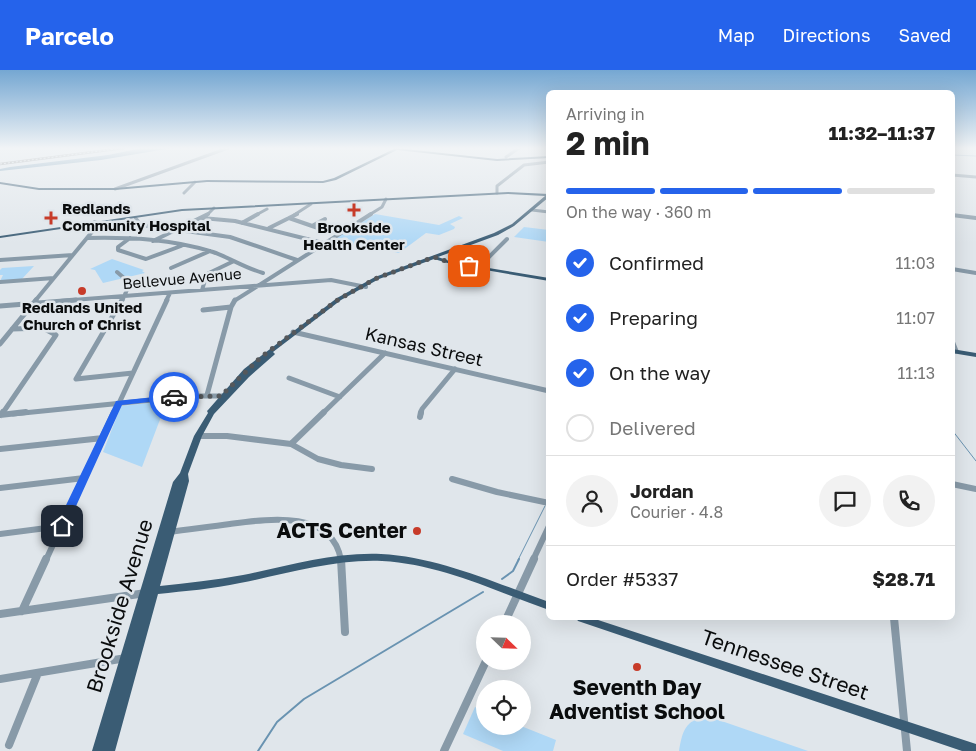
<!DOCTYPE html>
<meta charset="utf-8">
<style>
body{margin:0;font-family:"Golos Text",sans-serif;background:#f2f2f2;color:#222;height:100vh;display:flex;flex-direction:column;font-size:19px;white-space:nowrap}
*{box-sizing:border-box;margin:0}
p{font-size:16px;color:#767676}
.icon{flex:none;width:28px;height:28px;fill:none;stroke:currentColor;stroke-width:2;stroke-linecap:round;stroke-linejoin:round}
.map{position:relative;flex:1;overflow:hidden}
.details{position:absolute;left:546px;top:20px;width:409px;height:530px;display:flex;flex-direction:column;background:#fff;border-radius:8px;box-shadow:0 5px 20px #0002}
.details>*{flex:none}
.needle{width:32px;rotate:113deg}
.tools{position:absolute;left:476px;top:545px;display:grid;gap:10px}
.tools a{display:grid;place-items:center;width:55px;height:55px;border-radius:50%;background:#fff;box-shadow:0 5px 20px #0002;font-size:25px}
.pin{position:absolute;display:grid;place-items:center;width:42px;height:42px;color:#fff;margin:-21px;border-radius:10px;box-shadow:0 2px 8px #0006}
.courier{position:absolute;display:grid;place-items:center;width:50px;height:50px;margin:-25px;border:4px solid #2563eb;border-radius:50%;background:#fff;color:#222;box-shadow:0 1px 6px #0007}
.headline em{font-style:normal;font-weight:700}
.headline div{display:flex;flex-direction:column-reverse}
.headline{display:flex;align-items:center;justify-content:space-between;height:85px;padding:0 20px}
h1{font-size:32px;font-weight:700;line-height:38px}
.bar{display:grid;grid-template-columns:repeat(4,1fr);gap:8px 5px;align-content:center;height:60px;padding:0 20px}
.bar i{height:6px;border-radius:4px;background:#e0e0e0}
.bar .selected{background:#2563eb}
.bar p{grid-column:span 4}
.line{display:flex;align-items:center;gap:12px;padding:0 20px;border-top:1px solid #e0e0e0}
.line div{flex:1}
.round{display:grid;place-items:center;flex:none;width:52px;height:52px;border-radius:26px;background:#f2f2f2}
ol{padding:0 20px;list-style:none}
li{display:flex;align-items:center;gap:15px;height:55px}
li p{margin-inline-start:auto}
li .icon{padding:5px;border-radius:50%;background:#2563eb;color:#fff;stroke-width:4}
li:last-child{color:#767676}
li i{width:28px;height:28px;border:2px solid #e0e0e0;border-radius:50%}
header{display:flex;align-items:center;gap:30px;box-sizing:border-box;height:70px;padding:0 25px;background:#2563eb;color:#fff}
header strong{font-size:24px}
nav{display:flex;gap:28px;margin-inline-start:auto;font-size:18px}
.map>svg:first-child{display:block}
.green{fill:#afd8f6}
.water{fill:#6993b1}
.lines{fill:none;stroke-linecap:round;stroke-linejoin:round}
.stream-far1{stroke:#6993b1;stroke-width:1}
.stream{stroke:#6993b1;stroke-width:2}
.minor-far4{stroke:#889aa8;stroke-width:3}
.minor-far3{stroke:#889aa8;stroke-width:4}
.minor-far2{stroke:#889aa8;stroke-width:5}
.minor-far1{stroke:#889aa8;stroke-width:6}
.minor{stroke:#889aa8;stroke-width:8}
.major{fill:#3a5c74;fill-rule:evenodd}
.rail-casing{stroke:#75797c;stroke-width:2.5}
.rail{stroke:#e0e6eb;stroke-width:1;stroke-dasharray:2;stroke-linecap:butt}
.route{fill:#2563eb}
.done{stroke:#55585b;stroke-width:5;stroke-dasharray:0 9}
.poi-dot{fill:#c73b29;stroke:#e0e6eb;stroke-width:2}
.labels{text-anchor:middle;stroke-width:5;stroke-linejoin:round;paint-order:stroke}
.far-poi-label{font-size:15px;font-weight:bold;fill:#0a0c0d;stroke:#e0e6eb}
.far-street-label{font-size:15px;fill:#0a0c0d;stroke:#e0e6eb}
.street-label{font-size:18px;fill:#0a0c0d;stroke:#e0e6eb}
.near-poi-label{font-size:21px;font-weight:bold;fill:#0a0c0d;stroke:#e0e6eb;text-anchor:end}
.near-street-label{font-size:21px;fill:#0a0c0d;stroke:#e0e6eb}
</style>
<header>
<strong>Parcelo</strong>
<nav><a>Map</a><a>Directions</a><a>Saved</a></nav>
</header>
<div class="map">
<svg width="976" height="681" viewBox="0 0 976 681">
<rect width="100%" height="100%" fill="#e0e6eb"/>
<path class="green" d="M375,144L439,155L459,146L463,148L450,154L455,157L454,159L439,165L426,163L399,183L332,171Z
M524,157L549,160V172L514,167Z
M112,189L144,200L142,201L145,203L103,213L95,200L90,199Z
M34,196L21,210L0,211L3,205H0V200L2,198Z
M167,331L142,397L103,382L121,336Z
M475,637L485,642V656H521L556,670L553,681H503L463,664Z
M702,647H710L808,681H679C682,664 684,652 702,647Z"/>
<path class="water" d="M142,78H172L101,90L0,101V99L10,97L108,85Z"/>
<g class="lines">
<path class="stream-far1" d="M952,85L976,86
M952,360L976,391
M518,490L545,436"/>
<path class="stream" d="M502,509L513,501L519,489
M258,681L277,652L304,629L483,522"/>
<path class="minor-far4" d="M506,87L519,78
M952,105L976,107
M115,119L228,78
M184,123L195,112
M497,123V116L524,95L549,92
M532,140L549,142
M207,145L214,138
M256,145L267,139
M294,145L311,134
M369,145L382,137L386,129"/>
<path class="minor-far3" d="M952,145L976,148
M202,148L235,151L323,173
M289,148L318,158L341,162
M136,149L141,155L230,167L297,190
M242,153L258,144
M312,156L325,149
M269,158L297,144
M87,168C130,167 172,169 213,182C230,188 245,198 263,203
M130,168L118,177V180L146,189L181,176
M153,171L208,144
M0,190L73,185
M171,198L210,181
M478,198L507,169
M952,199L976,203
M117,202L130,213L122,231
M0,212L54,208
M202,220L207,204L234,191
M35,231L96,157L95,152
M60,231L331,210L366,217
M166,231L170,223
M234,231L371,144"/>
<path class="minor-far2" d="M122,230L76,309L133,303
M0,236L76,230
M203,240L231,237
M293,262L549,321
M952,271L956,281
M0,274L36,230
M289,308L340,327
M207,325L231,237L235,230
M2,344L56,265L43,258L12,259
M13,344L192,326H227
M114,344L167,230
M322,344L385,283
M421,344L422,339L455,299"/>
<path class="minor-far1" d="M0,345L26,342
M1,345L3,342
M420,347L421,342
M198,366H227L291,374L318,389L341,395L372,399
M291,374L324,342
M0,379L103,368
M452,409L497,422L549,433
M952,414L976,419
M0,418L84,408
M169,462C189,459 210,457 230,454C268,449 332,439 341,490
M0,464L62,456
M46,490L114,342
M533,490L549,456"/>
<path class="minor" d="M341,489L345,562
M22,541L46,489
M0,544L146,523
M894,548L907,681
M504,554L534,489
M0,609L126,588
M9,675L38,603
M444,681L486,591"/>
<path class="major" d="M396,78L497,89L549,86V88L497,91L397,80L336,110L323,113L207,112L115,120H39L0,114V112L39,118H115L207,110L323,111L334,108Z
M508,122L549,124V127L514,156L498,165L438,187L452,192L549,208V211L451,194L434,189L379,209L341,230L273,282L275,284L274,285L249,307L214,344L202,366L188,404L189,411L160,516C188,513 215,510 243,505C288,496 334,482 381,484C439,487 495,513 549,532V540C495,521 440,494 382,491C334,489 287,504 240,513C213,519 185,521 158,524L115,681H92L173,412L180,403L194,366L208,343L207,341L208,340L244,299L337,228L375,207L494,163L512,154L545,126L508,124L182,141L0,168V166L182,139Z
M952,279L976,283V287L952,283Z
M576,548H592L976,674V681H962L581,552L578,551Z"/>
<defs>
<path id="rail" d="M0,94L124,78"/>
</defs>
<use href="#rail" class="rail-casing"/>
<use href="#rail" class="rail"/>
</g>
<linearGradient id="sky" x2="0" y2="1"><stop stop-color="#75a7d2"/><stop offset="0.45" stop-color="#f1f4f6"/><stop offset="1" stop-color="#f1f4f6" stop-opacity="0"/></linearGradient>
<rect width="976" height="174" fill="url(#sky)"/>
<path class="route" d="M174,325L177,326V329L122,335L67,456L62,459L58,458L56,456L116,331Z"/>
<g class="lines">
<path class="done" d="M174,327L221,326L261,287L339,229L377,208L434,187L449,192L469,196"/>
</g>
<g class="poi-dot">
<path d="M351.5 132.5h5v5h5v5h-5v5h-5v-5h-5v-5h5z"/>
<path d="M48.5 140.5h5v5h5v5h-5v5h-5v-5h-5v-5h5z"/>
<circle cx="82" cy="221" r="5"/>
<circle cx="417" cy="461" r="5"/>
<circle cx="637" cy="597" r="5"/>
</g>
<g class="labels">
<g class="far-poi-label">
<text x="62" y="144" text-anchor="start">Redlands<tspan x="62" dy="17">Community Hospital</tspan></text>
<text x="354" y="163">Brookside<tspan x="354" dy="17">Health Center</tspan></text>
<text x="82" y="243">Redlands United<tspan x="82" dy="17">Church of Christ</tspan></text>
</g>
<g class="far-street-label">
<text transform="translate(182 209) rotate(-5)" y="5">Bellevue Avenue</text>
</g>
<g class="street-label">
<text transform="translate(424 277) rotate(13)" y="6">Kansas Street</text>
</g>
<g class="near-poi-label">
<text x="407" y="468">ACTS Center</text>
<text x="637" y="625" text-anchor="middle">Seventh Day<tspan x="637" dy="24">Adventist School</tspan></text>
</g>
<g class="near-street-label">
<text transform="translate(120 536) rotate(-73)" y="7">Brookside Avenue</text>
<text transform="translate(785 595) rotate(19)" y="7">Tennessee Street</text>
</g>
</g>
</svg>
<div class="tools">
<a><svg class="needle" viewBox="-14 -14 28 28"><path d="M0-13l5 13h-10z" fill="#e53935"/><path d="M0 13l5-13h-10z" fill="#767676"/></svg></a>
<a><svg class="icon" aria-label="locate" viewBox="0 0 24 24"><circle cx="12" cy="12" r="6"/><path d="M12 2v4M12 18v4M2 12h4M18 12h4"/></svg></a>
</div>
<div class="pin" style="left:469px;top:196px;background:#ea580c"><svg class="icon" aria-label="bag" viewBox="0 0 24 24"><path d="M5 8h14l-1 12H6zM9 8a3 3 0 0 1 6 0"/></svg></div>
<div class="pin" style="left:62px;top:456px;background:#1f2937"><svg class="icon" aria-label="home" viewBox="0 0 24 24"><path d="M3 11l9-7 9 7M6 9v11h12V9"/></svg></div>
<div class="courier" style="left:174px;top:327px"><svg class="icon" aria-label="car" viewBox="0 0 24 24"><path d="M5 17H2v-5l4-1 3-4h7l3 4 3 1v5h-3M9 17h6M6 11h13"/><circle cx="7" cy="17" r="2"/><circle cx="17" cy="17" r="2"/></svg></div>
<section class="details">
<div class="headline"><div><h1>2 min</h1><p>Arriving in</p></div><em>11:32–11:37</em></div>
<div class="bar"><i class="selected"></i><i class="selected"></i><i class="selected"></i><i></i><p>On the way · 360 m</p></div>
<ol>
<li><svg class="icon" aria-label="check" viewBox="0 0 24 24"><path d="M5 12l5 5 9-10"/></svg>Confirmed<p>11:03</p></li>
<li><svg class="icon" aria-label="check" viewBox="0 0 24 24"><path d="M5 12l5 5 9-10"/></svg>Preparing<p>11:07</p></li>
<li><svg class="icon" aria-label="check" viewBox="0 0 24 24"><path d="M5 12l5 5 9-10"/></svg>On the way<p>11:13</p></li>
<li><i></i>Delivered</li>
</ol>
<div class="line" style="height:90px"><a class="round"><svg class="icon" aria-label="person" viewBox="0 0 24 24"><circle cx="12" cy="8" r="4"/><path d="M4 21q1-7 8-7t8 7"/></svg></a><div><b>Jordan</b><p>Courier · 4.8</p></div><a class="round"><svg class="icon" aria-label="chat" viewBox="0 0 24 24"><path d="M4 5h16v11H9l-5 4z"/></svg></a><a class="round"><svg class="icon" aria-label="phone" viewBox="0 0 24 24"><path d="M5 4h4l2 5-3 2q2 4 5 5l2-3 5 2v4C11 20 4 13 5 4z"/></svg></a></div>
<div class="line" style="height:65px"><div>Order #5337</div><b>$28.71</b></div>
</section>
</div>
